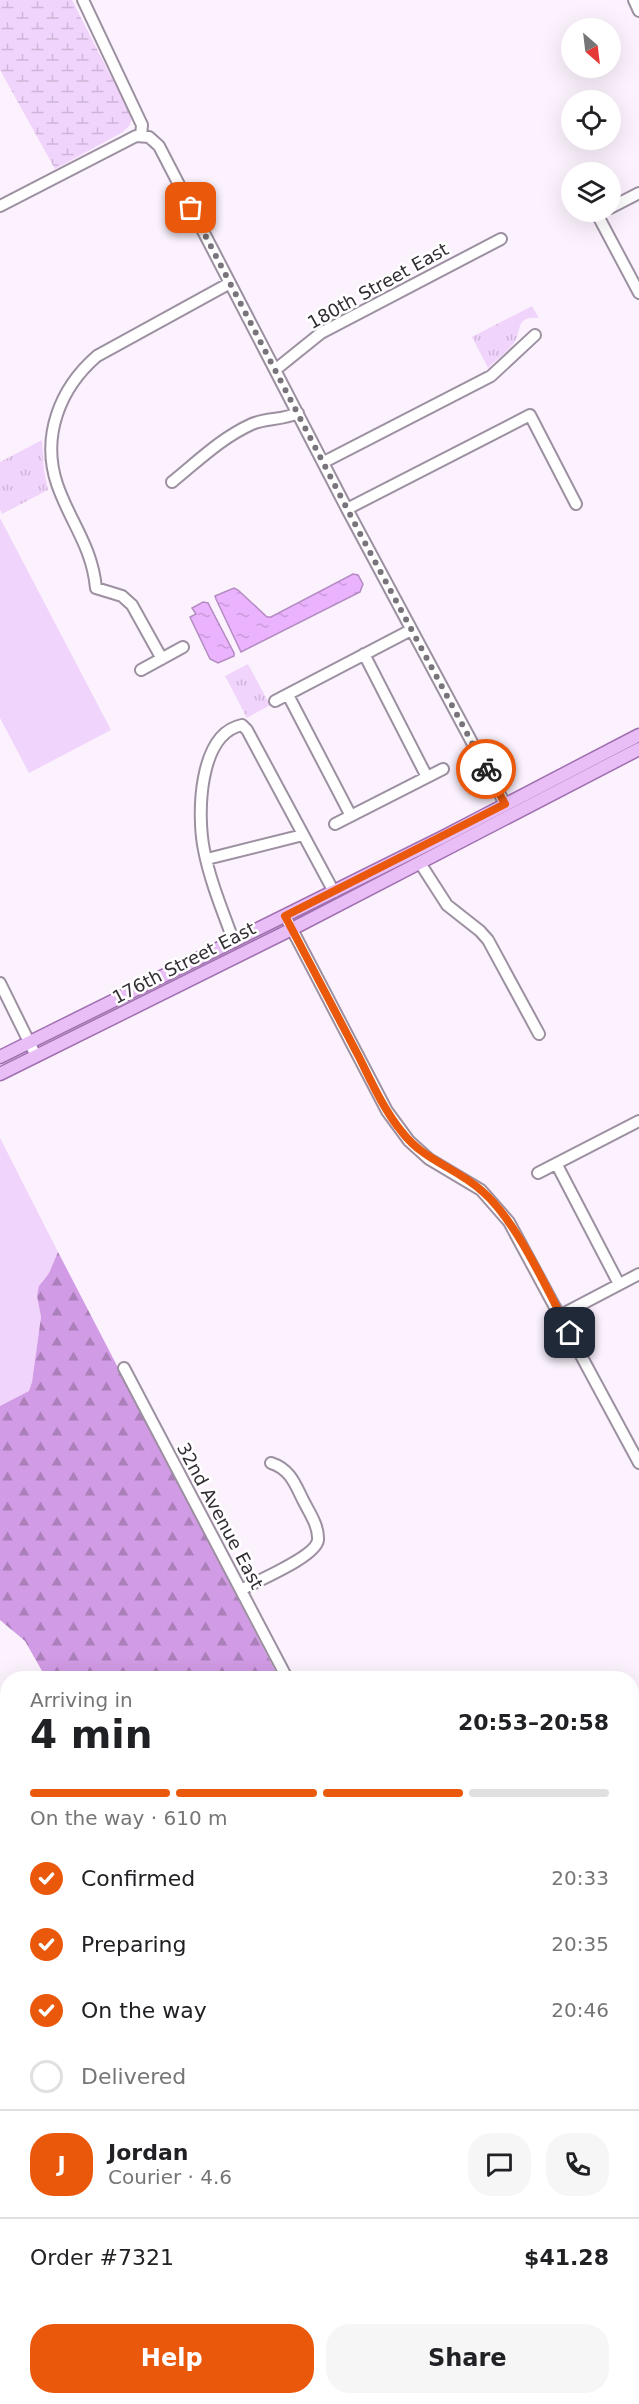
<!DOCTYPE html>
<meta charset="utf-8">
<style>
body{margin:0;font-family:"DejaVu Sans",sans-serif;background:#f6f6f6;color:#202124;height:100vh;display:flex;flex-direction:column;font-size:22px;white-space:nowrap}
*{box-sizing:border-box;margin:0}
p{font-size:20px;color:#757577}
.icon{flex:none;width:33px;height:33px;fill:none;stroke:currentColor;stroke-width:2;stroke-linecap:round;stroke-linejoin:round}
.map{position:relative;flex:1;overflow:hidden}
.drawer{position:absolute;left:0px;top:1671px;width:639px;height:734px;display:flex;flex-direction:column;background:#fff;border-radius:24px 24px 0 0;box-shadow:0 6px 24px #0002}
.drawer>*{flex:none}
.needle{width:39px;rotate:152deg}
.fabs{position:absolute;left:561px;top:18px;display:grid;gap:12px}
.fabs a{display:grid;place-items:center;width:60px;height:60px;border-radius:50%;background:#fff;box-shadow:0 6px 24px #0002;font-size:30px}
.pin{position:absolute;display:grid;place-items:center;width:51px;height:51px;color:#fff;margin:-26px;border-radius:12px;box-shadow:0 3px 9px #0006}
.courier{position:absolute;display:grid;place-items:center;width:60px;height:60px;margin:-30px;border:4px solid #ea580c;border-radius:50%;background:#fff;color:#222;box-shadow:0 2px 8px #0007}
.overview em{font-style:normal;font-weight:700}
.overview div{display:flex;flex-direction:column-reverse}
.overview{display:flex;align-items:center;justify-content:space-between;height:102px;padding:0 30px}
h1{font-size:39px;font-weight:700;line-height:45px}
.bar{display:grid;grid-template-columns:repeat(4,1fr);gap:9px 6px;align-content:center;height:72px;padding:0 30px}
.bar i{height:8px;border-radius:4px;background:#e0e0e0}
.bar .current{background:#ea580c}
.bar p{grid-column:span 4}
.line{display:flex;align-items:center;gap:15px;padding:0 30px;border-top:2px solid #e0e0e0}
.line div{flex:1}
.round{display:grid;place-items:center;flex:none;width:63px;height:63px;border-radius:24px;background:#f6f6f6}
ol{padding:0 30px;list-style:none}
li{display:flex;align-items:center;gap:18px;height:66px}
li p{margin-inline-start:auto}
li .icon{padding:6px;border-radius:50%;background:#ea580c;color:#fff;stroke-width:4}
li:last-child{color:#757577}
li i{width:33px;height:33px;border:3px solid #e0e0e0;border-radius:50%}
.cta{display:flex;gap:12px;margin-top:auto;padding:12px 30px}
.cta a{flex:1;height:69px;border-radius:24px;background:#ea580c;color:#fff;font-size:24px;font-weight:700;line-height:69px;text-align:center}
.cta a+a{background:#f6f6f6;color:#202124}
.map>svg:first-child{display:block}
.green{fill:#f1d4fb}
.forest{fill:url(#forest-firs)}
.wetland{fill:url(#wetland-marsh)}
.park{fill:url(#park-tufts)}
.water{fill:url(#water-ripples);stroke:#b48bc2;stroke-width:1.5}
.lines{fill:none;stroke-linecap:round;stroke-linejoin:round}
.minor-casing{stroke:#9d90a1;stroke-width:14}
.major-casing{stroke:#a06fb0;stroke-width:15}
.minor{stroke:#fff;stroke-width:10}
.major{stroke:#e9bef7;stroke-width:12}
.done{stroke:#79737b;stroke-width:6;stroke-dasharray:0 10.8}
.route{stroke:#ea580c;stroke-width:8}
.labels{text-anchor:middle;stroke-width:5;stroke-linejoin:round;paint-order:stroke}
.street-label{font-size:18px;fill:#332e35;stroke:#fff}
</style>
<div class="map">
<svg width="639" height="2404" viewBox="0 0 639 2404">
<defs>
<pattern id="forest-firs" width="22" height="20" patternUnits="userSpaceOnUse" patternTransform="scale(1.5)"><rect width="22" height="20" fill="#d29be5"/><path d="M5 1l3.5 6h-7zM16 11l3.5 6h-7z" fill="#ab7fba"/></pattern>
<pattern id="wetland-marsh" width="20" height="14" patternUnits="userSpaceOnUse" patternTransform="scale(1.5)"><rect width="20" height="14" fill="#f1d4fb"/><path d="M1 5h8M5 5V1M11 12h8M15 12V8" fill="none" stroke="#cfb6d8"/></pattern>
<pattern id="park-tufts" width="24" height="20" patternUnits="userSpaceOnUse" patternTransform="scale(1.5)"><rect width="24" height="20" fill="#f1d4fb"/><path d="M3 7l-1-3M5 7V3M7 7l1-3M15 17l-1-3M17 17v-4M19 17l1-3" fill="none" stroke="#cfb6d8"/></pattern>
<pattern id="water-ripples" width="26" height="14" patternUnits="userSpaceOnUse" patternTransform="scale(1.5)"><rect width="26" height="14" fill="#ebb3fe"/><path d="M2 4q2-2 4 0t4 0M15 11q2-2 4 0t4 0" fill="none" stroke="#ca9ada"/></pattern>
</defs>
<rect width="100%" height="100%" fill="#fbf2fe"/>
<path class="green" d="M0,518L111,730L29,773L0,718Z
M0,1138L58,1252L49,1273L42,1281L37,1296L41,1317L32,1382L29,1392L0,1406Z
M0,2169L8,2178L7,2251H0Z"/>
<path class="forest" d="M58,1252L279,1678H46L25,1641L0,1620V1406L29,1391L32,1382L41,1317L37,1296L39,1286L49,1273Z"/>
<path class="wetland" d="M0,0H72L132,118L130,125L123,132L55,169L0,70Z"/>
<path class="park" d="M532,306L539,318C515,316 522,330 515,341C509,351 496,360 488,368L472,337Z
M42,440L44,470L48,490L2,514L0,509V462Z
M248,664L270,705L247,718L225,676Z"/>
<path class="water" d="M353,574L358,575L363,584L360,592L241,652L216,599L215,596L234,588L238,590L267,617H271Z
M203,602L208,603L234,653V656L218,663L210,659L190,617L196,614L192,608Z"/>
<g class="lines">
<defs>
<path id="minor" d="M83,0L142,125L141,136
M634,0L639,11
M0,206L136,136L149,137L159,146L347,509L505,804
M610,208L639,193
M596,212L639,293
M275,370L321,333L501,239
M324,462L491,376L535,335
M172,482C198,461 221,438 252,424C266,418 283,420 298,413
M347,509L530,415L576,504
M364,654L427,777
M162,659L132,605L122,596L96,588C92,546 70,522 57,484C41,436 60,388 97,356L230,283
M141,670L183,647
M288,695L351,816
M275,701L411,630
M335,824L443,769
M207,859L303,835
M420,863L447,905L480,931L488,940L539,1034
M285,916L387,1111L409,1141L429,1159L481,1190L509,1222L639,1463
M234,942C223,912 210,881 204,850C197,816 198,734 242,725L247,730L334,892
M0,983L36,1056
M557,1165L619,1284
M538,1173L639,1121
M561,1315L639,1274
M124,1368L287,1678
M241,1590C256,1581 316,1557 318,1540C319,1526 309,1512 303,1500C295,1484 290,1469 271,1463
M0,1822L6,1819
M0,1992L8,1988
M0,2109L8,2124
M632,2270H639
M0,2306L8,2304"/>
<path id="major" d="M0,1057L443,837L639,735
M0,1074L292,929L639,749"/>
</defs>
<use href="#minor" class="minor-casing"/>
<use href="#major" class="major-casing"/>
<use href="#minor" class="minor"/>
<use href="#major" class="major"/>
</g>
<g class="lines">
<path class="done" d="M191,208L356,526L486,769"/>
<path class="route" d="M486,769L505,804L285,916C310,963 334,1010 359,1057C372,1083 384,1110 402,1132C424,1161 457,1168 482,1191C517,1221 548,1292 570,1333"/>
</g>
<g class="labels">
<g class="street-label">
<text transform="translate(378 286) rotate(-29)" y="6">180th Street East</text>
<text transform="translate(184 963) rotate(-27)" y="6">176th Street East</text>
<text transform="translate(220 1516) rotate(62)" y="6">32nd Avenue East</text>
</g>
</g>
</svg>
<div class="fabs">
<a><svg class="needle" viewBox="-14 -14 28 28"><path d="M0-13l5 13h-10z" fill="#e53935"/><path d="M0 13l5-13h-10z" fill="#757577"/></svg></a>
<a><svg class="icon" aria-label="locate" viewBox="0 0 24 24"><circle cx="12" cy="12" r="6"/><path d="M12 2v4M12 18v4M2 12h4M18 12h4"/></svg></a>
<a><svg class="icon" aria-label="layers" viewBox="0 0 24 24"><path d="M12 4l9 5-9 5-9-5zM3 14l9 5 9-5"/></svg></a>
</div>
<div class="pin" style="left:191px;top:208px;background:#ea580c"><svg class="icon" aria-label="bag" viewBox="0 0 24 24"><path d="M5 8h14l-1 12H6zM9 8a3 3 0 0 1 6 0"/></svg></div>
<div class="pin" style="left:570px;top:1333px;background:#1f2937"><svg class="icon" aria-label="home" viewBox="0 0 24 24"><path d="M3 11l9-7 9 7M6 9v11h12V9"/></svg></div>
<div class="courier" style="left:486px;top:769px"><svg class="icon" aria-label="bike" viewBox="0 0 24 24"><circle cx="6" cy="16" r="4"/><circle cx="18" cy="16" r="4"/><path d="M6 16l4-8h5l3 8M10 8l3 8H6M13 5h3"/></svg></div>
<section class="drawer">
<div class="overview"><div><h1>4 min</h1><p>Arriving in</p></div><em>20:53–20:58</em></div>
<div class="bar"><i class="current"></i><i class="current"></i><i class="current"></i><i></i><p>On the way · 610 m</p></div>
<ol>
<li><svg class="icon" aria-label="check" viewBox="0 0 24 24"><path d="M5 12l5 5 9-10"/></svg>Confirmed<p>20:33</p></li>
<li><svg class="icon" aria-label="check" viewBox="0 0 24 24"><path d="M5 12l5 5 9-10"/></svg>Preparing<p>20:35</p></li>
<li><svg class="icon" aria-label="check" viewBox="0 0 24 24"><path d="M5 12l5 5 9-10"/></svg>On the way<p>20:46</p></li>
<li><i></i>Delivered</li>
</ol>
<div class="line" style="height:108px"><b class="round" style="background:#ea580c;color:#fff">J</b><div><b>Jordan</b><p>Courier · 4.6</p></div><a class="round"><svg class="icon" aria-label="chat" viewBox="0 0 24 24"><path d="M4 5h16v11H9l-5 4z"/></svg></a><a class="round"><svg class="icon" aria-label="phone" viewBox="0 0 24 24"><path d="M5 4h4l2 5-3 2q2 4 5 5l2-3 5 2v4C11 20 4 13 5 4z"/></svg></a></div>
<div class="line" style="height:78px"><div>Order #7321</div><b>$41.28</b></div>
<div class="cta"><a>Help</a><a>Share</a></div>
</section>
</div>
